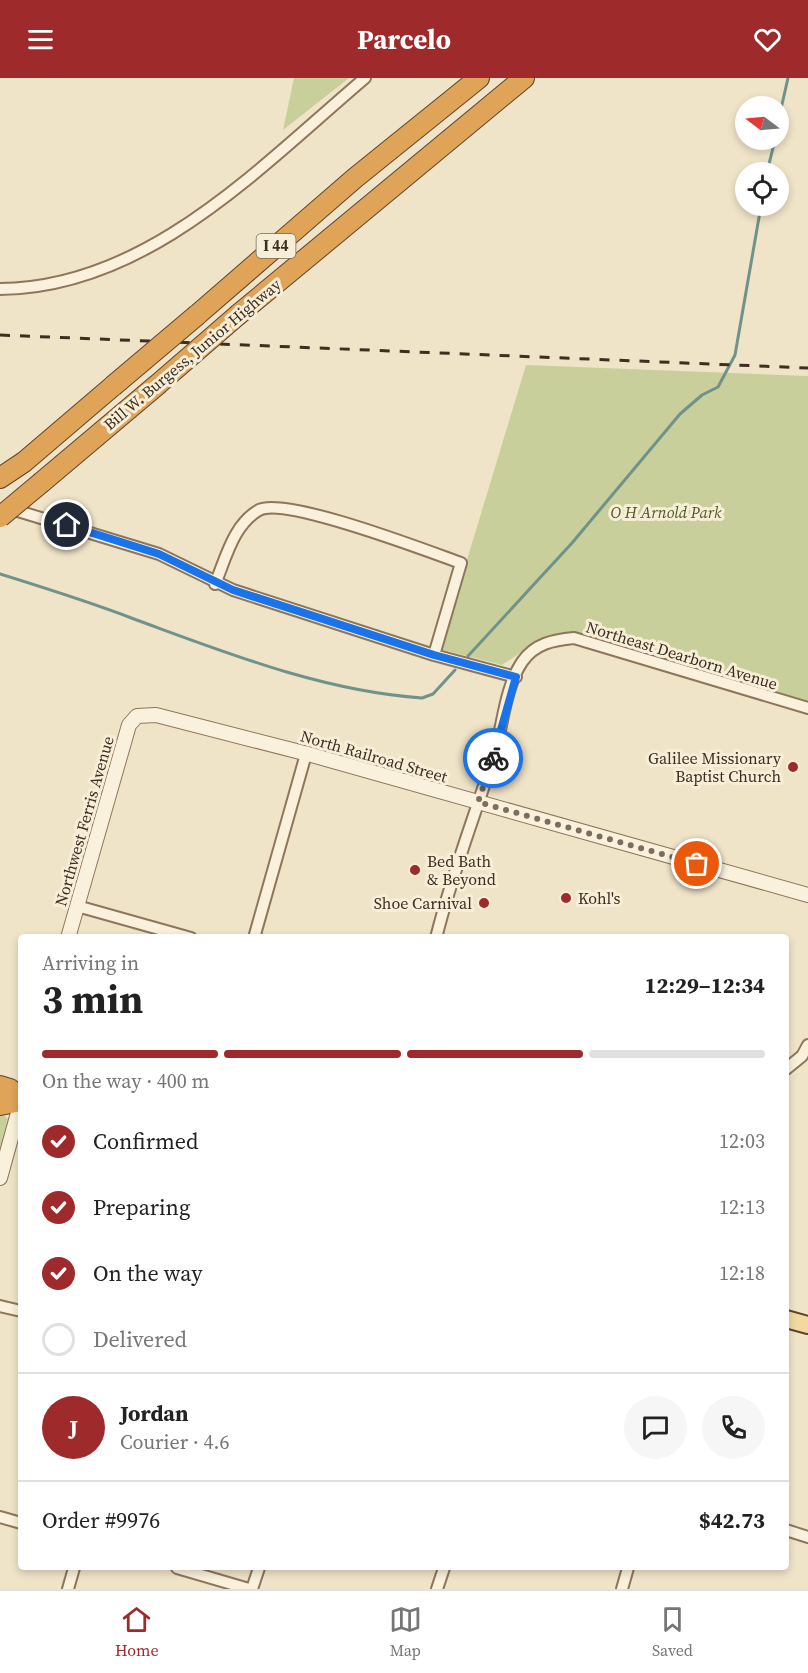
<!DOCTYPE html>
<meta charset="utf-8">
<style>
body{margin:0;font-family:"Source Serif 4",serif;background:#f6f6f6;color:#222;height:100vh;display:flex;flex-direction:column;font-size:22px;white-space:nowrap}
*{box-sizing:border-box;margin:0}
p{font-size:20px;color:#767676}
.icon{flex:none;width:33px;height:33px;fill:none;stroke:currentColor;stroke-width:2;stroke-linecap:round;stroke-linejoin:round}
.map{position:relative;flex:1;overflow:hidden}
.drawer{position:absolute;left:18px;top:856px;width:771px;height:636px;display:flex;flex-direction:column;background:#fff;border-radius:6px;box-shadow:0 3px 9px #0003}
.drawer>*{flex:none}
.needle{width:39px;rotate:286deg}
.tools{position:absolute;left:735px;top:18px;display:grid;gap:12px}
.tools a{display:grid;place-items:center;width:54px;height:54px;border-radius:50%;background:#fff;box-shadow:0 3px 9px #0003;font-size:30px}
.pin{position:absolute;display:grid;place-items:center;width:51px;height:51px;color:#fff;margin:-26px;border:3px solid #fff;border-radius:50%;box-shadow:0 2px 6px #0007}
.courier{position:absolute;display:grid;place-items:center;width:60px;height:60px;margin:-30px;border:4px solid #1a73e8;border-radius:50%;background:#fff;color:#222;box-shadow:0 2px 8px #0007}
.head em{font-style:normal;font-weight:700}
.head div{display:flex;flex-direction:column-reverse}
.head{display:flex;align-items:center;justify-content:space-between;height:102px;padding:0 24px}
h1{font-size:39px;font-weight:700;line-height:45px}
.bar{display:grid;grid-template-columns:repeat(4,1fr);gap:9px 6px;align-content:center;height:72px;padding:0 24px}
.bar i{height:8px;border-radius:4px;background:#e0e0e0}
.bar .on{background:#9e2a2b}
.bar p{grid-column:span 4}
.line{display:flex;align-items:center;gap:15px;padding:0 24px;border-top:2px solid #e0e0e0}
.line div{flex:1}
.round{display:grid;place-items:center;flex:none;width:63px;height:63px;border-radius:32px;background:#f6f6f6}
ol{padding:0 24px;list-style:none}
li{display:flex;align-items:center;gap:18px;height:66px}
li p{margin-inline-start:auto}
li .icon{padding:6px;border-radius:50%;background:#9e2a2b;color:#fff;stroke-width:4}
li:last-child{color:#767676}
li i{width:33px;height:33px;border:3px solid #e0e0e0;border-radius:50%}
header{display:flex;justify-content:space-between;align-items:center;height:78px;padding:0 24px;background:#9e2a2b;color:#fff;font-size:27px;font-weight:700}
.menu{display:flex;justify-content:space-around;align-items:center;height:84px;border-top:2px solid #e0e0e0;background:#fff;font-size:16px;color:#767676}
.menu a{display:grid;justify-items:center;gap:3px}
.menu .on{color:#9e2a2b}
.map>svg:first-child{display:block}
.green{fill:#c9cf9b}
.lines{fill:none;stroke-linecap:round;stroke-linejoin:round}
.stream{stroke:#6f938a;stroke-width:3}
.minor-casing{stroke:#8d765c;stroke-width:14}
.tertiary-casing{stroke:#8d765c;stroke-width:16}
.primary-casing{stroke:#5b4430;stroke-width:20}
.motorway-casing{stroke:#5b4430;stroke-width:22}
.minor{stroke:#faf1dc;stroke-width:10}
.tertiary{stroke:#faf1dc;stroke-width:14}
.primary{stroke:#f3d9a0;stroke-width:16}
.motorway{stroke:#e0a458;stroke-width:20}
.rail{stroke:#3d2e20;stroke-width:3;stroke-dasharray:10 10;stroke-linecap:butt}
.motorway-bridge-casing{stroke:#5b4430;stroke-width:22;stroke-linecap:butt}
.motorway-bridge{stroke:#e0a458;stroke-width:20}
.done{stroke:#7c6e5b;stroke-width:6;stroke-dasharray:0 10.8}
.route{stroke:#1a73e8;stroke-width:8}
.poi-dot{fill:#9e2a2b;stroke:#f7eed8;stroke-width:2}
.labels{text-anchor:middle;stroke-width:6;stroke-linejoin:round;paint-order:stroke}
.shield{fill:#f7eed8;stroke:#756857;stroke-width:1.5}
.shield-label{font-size:15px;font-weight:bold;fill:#3d2e20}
.street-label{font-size:16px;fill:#3d2e20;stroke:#f7eed8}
.park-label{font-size:16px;font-style:italic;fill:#4d5a26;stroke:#f7eed8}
.poi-label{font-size:16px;fill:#3d2e20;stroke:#f7eed8;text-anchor:end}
</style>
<header><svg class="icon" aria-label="menu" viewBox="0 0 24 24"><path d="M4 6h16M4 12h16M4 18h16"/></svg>Parcelo<svg class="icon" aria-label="heart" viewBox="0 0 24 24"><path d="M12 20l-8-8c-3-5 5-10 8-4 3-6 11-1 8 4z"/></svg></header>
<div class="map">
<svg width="808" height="1511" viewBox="0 0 808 1511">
<rect width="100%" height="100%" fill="#f0e4c8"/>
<path class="green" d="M294,0H349L283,52Z
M526,287L808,298V624L579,557L546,558L502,587L440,571Z
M0,1033L8,1041L0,1075Z"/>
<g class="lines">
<path class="stream" d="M778,44L788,0
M767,94L775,62
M0,496C45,510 90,524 134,541C227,575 322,613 422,620L433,616L455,592
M468,578L572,465L680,336L702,317L718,309L735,277L761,128"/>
<defs>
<path id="minor" d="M0,211C147,210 260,89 365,0
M8,430L159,476L233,512L434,577L516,599
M215,506C226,480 233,447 259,432C285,418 427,473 461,485L434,577
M77,828L191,860
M254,860L306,676
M436,860C451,799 474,740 493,680C503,650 504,611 522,584C535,565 554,562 574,560L808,630
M786,991L802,978L808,967
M0,1228L21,1233
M0,1439L21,1445
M786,1452L808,1459
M177,1490L249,1511
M68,1511L74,1490
M252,1511L259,1490
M437,1511L444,1490
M622,1511L628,1490"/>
<path id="tertiary" d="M68,860L129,647L137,638L156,637L308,676L808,817
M0,1100L21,1024"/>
<path id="primary" d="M786,1241L808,1247"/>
<path id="motorway" d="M239,236L524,0
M197,237L355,100L479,0
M0,400L24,384L113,308
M42,404L157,307
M0,1008L10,1011L21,1023
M0,1027L21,1023"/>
</defs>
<use href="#minor" class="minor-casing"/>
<use href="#tertiary" class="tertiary-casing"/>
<use href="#primary" class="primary-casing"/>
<use href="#motorway" class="motorway-casing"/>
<use href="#minor" class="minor"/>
<use href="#tertiary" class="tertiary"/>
<use href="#primary" class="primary"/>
<use href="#motorway" class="motorway"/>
<path class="rail" d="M0,257L808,290"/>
<defs>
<path id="motorway-bridge" d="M157,307L239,236
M113,308L197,237
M0,439L42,404"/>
</defs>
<use href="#motorway-bridge" class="motorway-bridge-casing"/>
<use href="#motorway-bridge" class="motorway-bridge"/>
</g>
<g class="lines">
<path class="done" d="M493,680L478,724L697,786"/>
<path class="route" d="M67,447L159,476L233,512L434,577L516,599L493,680"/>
</g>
<g class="poi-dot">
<circle cx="793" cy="689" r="6"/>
<circle cx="415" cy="792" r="6"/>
<circle cx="566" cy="820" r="6"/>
<circle cx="484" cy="825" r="6"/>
</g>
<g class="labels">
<rect class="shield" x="256.5" y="156" width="39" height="24" rx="4.5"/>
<g class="shield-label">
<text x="276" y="173">I 44</text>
</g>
<g class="street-label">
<text transform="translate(192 276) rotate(-40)" y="6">Bill W. Burgess, Junior Highway</text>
<text transform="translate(682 577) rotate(17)" y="6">Northeast Dearborn Avenue</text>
<text transform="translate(374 678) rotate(16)" y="6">North Railroad Street</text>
<text transform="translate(84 743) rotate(-74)" y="6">Northwest Ferris Avenue</text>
</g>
<g class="park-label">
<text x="666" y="440">O H Arnold Park</text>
</g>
<g class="poi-label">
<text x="781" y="686">Galilee Missionary<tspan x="781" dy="18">Baptist Church</tspan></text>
<text x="427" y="789" text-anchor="start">Bed Bath<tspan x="427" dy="18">&amp; Beyond</tspan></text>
<text x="578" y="826" text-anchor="start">Kohl's</text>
<text x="472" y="831">Shoe Carnival</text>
</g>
</g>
</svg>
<div class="tools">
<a><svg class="needle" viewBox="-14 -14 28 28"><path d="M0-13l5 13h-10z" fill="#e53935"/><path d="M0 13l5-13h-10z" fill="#767676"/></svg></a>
<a><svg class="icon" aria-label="locate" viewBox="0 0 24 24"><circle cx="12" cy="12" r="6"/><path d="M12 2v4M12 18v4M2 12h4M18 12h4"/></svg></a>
</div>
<div class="pin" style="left:697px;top:786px;background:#ea580c"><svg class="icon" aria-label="bag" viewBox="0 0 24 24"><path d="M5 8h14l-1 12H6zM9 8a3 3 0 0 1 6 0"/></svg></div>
<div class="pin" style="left:67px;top:447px;background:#1f2937"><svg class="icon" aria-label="home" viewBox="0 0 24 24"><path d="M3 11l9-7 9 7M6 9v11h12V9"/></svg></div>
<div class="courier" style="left:493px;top:680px"><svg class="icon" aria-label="bike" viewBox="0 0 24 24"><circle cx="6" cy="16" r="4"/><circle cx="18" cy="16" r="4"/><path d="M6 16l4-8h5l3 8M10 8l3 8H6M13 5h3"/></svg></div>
<section class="drawer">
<div class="head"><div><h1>3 min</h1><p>Arriving in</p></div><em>12:29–12:34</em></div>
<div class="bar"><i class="on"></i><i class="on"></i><i class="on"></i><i></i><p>On the way · 400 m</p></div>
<ol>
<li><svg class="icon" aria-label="check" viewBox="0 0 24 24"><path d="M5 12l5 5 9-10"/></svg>Confirmed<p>12:03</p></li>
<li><svg class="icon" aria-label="check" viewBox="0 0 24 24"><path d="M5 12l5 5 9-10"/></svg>Preparing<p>12:13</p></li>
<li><svg class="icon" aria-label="check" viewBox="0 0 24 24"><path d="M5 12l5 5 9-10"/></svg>On the way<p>12:18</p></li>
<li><i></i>Delivered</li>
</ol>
<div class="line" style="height:108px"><b class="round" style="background:#9e2a2b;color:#fff">J</b><div><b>Jordan</b><p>Courier · 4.6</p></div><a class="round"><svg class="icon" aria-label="chat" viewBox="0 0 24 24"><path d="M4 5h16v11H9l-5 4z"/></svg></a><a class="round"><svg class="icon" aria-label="phone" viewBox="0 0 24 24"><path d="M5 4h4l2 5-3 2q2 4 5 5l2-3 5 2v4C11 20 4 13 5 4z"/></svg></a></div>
<div class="line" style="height:78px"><div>Order #9976</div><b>$42.73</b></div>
</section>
</div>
<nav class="menu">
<a class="on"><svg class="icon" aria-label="home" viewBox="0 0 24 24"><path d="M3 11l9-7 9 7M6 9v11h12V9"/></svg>Home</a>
<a><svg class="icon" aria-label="map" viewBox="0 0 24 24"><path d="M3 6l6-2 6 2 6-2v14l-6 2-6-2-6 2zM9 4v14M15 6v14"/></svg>Map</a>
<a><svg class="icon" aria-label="saved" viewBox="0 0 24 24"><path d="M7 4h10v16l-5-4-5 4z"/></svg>Saved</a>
</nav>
